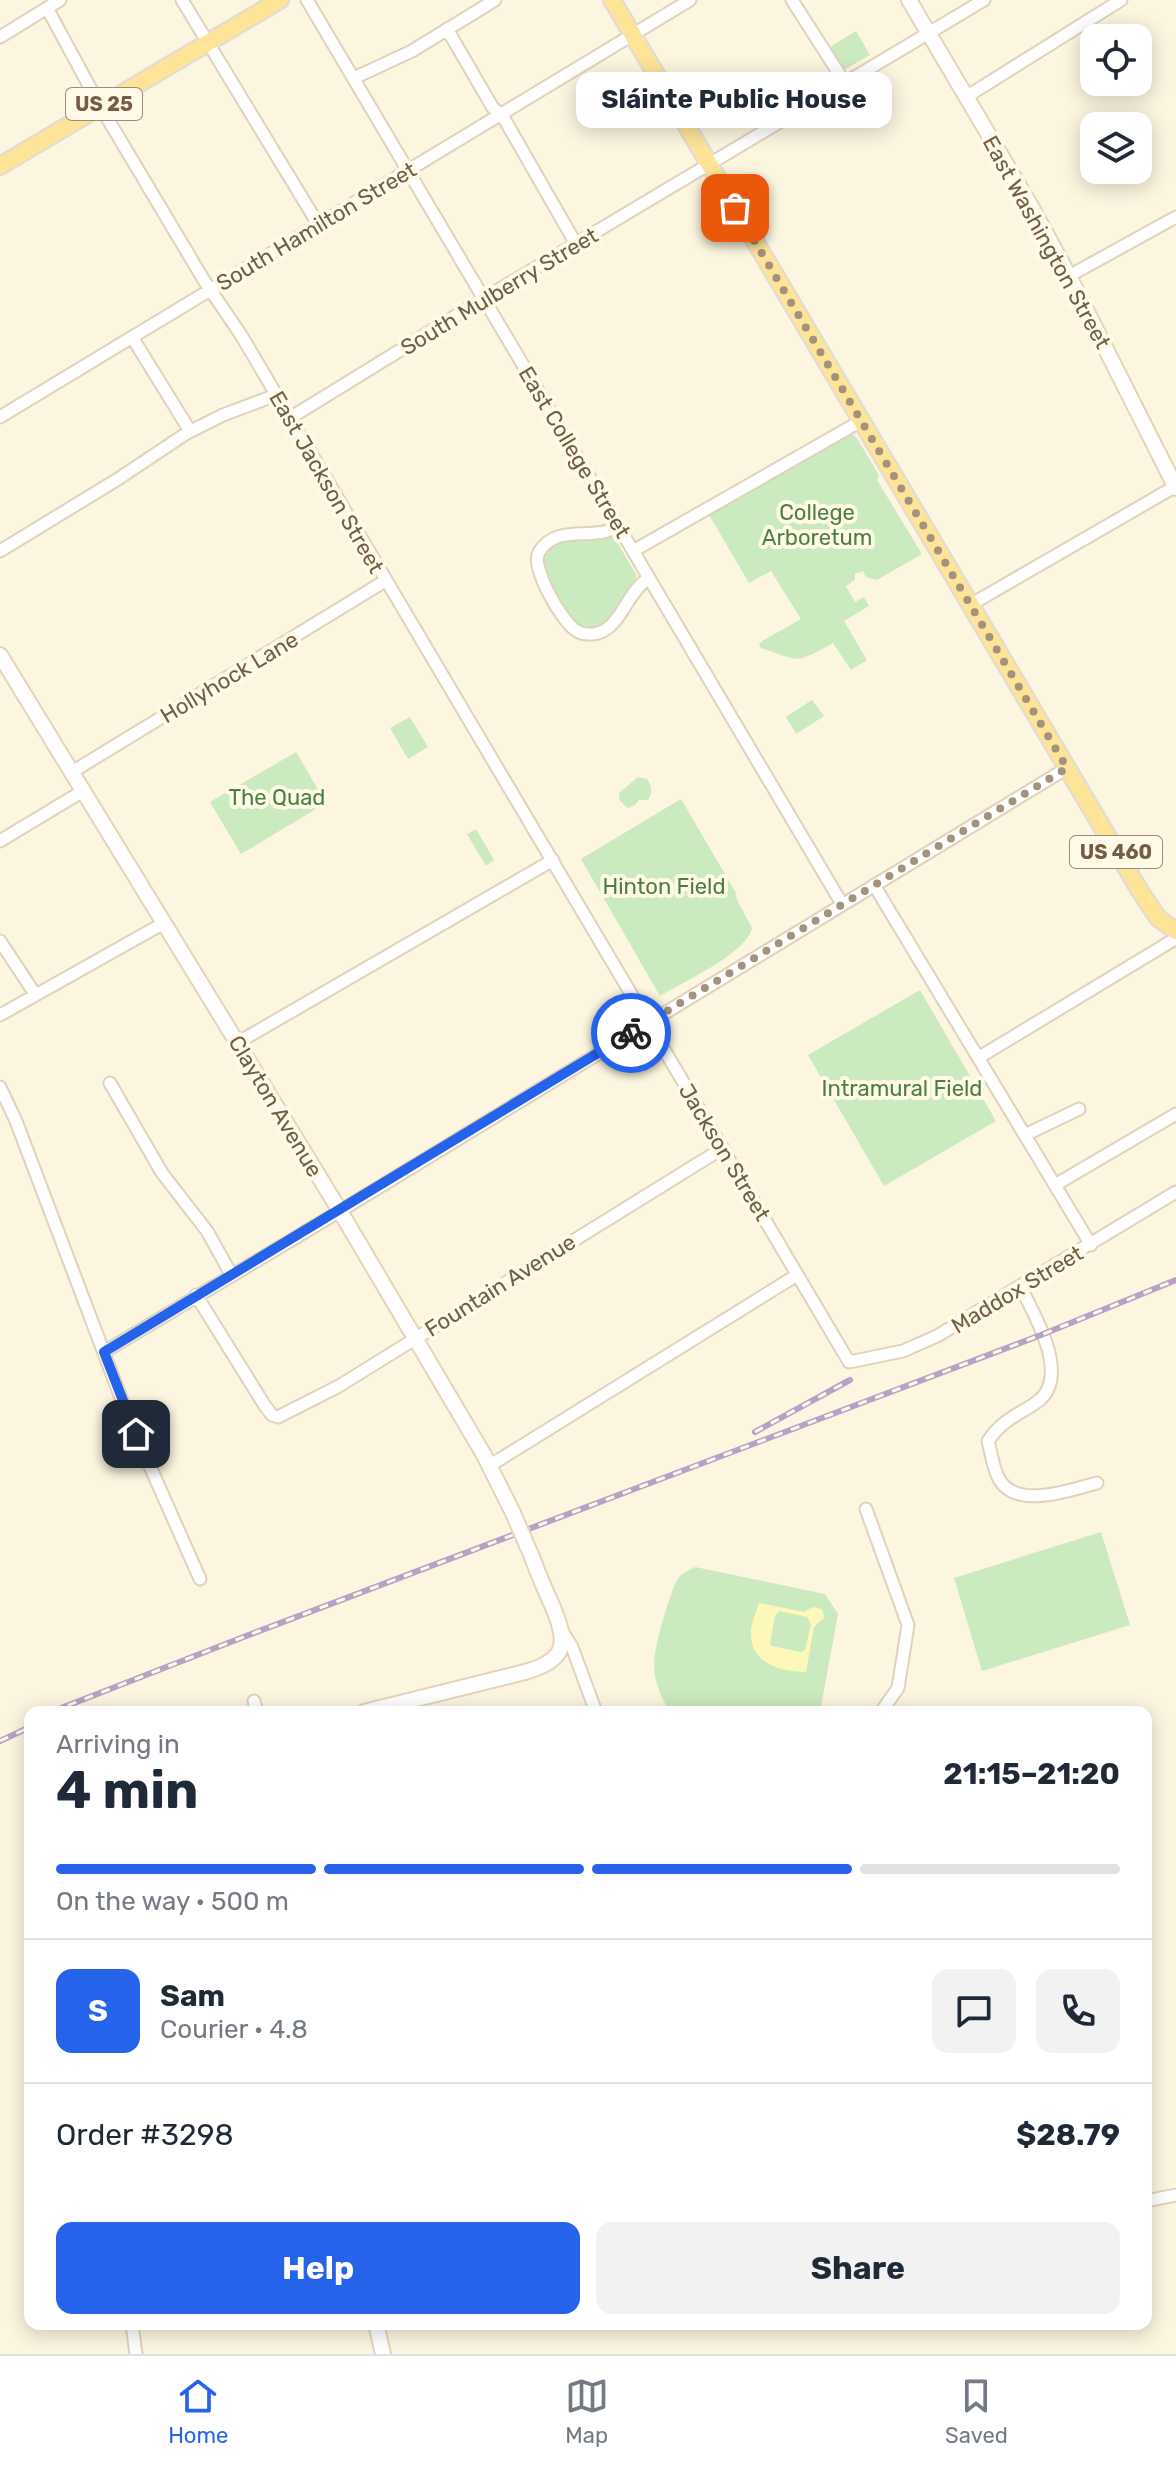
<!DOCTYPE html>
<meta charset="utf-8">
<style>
body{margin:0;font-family:Rubik,sans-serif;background:#f2f2f3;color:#1f2937;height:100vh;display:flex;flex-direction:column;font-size:30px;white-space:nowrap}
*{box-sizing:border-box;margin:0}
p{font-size:26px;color:#747a83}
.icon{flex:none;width:44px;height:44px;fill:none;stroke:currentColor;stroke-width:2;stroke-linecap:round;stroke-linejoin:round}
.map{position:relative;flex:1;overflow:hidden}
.panel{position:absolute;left:24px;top:1706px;width:1128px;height:624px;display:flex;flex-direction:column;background:#fff;border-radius:16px;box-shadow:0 4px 20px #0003}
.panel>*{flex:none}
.buttons{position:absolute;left:1080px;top:24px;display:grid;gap:16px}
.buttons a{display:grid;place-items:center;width:72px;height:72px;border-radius:16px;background:#fff;box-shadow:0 4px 20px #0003;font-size:40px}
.pin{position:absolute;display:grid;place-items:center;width:68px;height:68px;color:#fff;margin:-34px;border-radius:16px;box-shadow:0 4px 12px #0006}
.courier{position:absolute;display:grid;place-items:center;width:80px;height:80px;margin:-40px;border:6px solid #2563eb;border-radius:50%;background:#fff;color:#222;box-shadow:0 2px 10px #0007}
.bubble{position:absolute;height:56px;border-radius:16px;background:#fff;box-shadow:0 4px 20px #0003;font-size:26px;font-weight:700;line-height:56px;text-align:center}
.head em{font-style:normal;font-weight:700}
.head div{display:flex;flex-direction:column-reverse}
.head{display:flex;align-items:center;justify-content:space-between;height:136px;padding:0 32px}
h1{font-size:52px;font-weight:700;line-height:60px}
.bar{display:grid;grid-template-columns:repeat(4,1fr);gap:12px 8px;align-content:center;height:96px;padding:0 32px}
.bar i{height:10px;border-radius:6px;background:#e0e1e3}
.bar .active{background:#2563eb}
.bar p{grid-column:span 4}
.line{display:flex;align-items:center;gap:20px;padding:0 32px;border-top:2px solid #e0e1e3}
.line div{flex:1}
.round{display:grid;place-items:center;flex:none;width:84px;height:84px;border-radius:16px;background:#f2f2f3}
.action{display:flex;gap:16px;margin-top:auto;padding:16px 32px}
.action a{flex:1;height:92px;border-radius:16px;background:#2563eb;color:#fff;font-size:32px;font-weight:700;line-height:92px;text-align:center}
.action a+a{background:#f2f2f3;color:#1f2937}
.menu{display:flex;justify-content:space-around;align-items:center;height:112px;border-top:2px solid #e0e1e3;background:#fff;font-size:22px;color:#747a83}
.menu a{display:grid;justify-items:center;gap:4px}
.menu .active{color:#2563eb}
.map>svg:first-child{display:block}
.green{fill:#cbeabf}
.sand{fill:#fdf7ba;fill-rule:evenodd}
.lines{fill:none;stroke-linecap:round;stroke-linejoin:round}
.street-casing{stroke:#e0d2bc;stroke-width:15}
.secondary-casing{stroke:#e6d4ba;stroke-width:18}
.primary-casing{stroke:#e0dbd7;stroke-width:20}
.street{stroke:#fff;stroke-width:11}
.secondary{stroke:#fff;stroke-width:14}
.primary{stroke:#fde497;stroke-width:16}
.rail-casing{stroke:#b9a0c5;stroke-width:6}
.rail{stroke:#fff9e7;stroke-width:3;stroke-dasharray:9;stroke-linecap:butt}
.secondary-bridge-casing{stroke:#e6d4ba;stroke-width:18;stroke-linecap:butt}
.secondary-bridge{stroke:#fff;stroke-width:14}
.done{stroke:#a3927d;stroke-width:8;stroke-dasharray:0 14.4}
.route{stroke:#2563eb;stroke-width:10}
.labels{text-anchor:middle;stroke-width:8;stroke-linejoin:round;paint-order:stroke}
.shield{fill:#fff9e7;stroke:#9d8c77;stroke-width:2}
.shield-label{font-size:20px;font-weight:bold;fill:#735d47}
.street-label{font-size:22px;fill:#735d47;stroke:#fff9e7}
.park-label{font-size:22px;fill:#4c7f41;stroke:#fff9e7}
</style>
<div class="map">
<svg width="1176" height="2354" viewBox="0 0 1176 2354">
<rect width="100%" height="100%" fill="#fcf5e0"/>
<path class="green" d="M856,31L870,55L844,70L830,47Z
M848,435H854L858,440L879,475L877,480L922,554L877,580L866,577L863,571L855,574V580L846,586L855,602L864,597L869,606L844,621L867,660L851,670L833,643C795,664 802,662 761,648L759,644L764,640L801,619L771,571L749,583L709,515Z
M614,537L637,576C625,599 607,642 575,625L543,574L542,557C560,533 587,537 614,537Z
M812,700L824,716L796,734L786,717Z
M410,717L428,747L408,759L390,728Z
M296,752L326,803L241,854L210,802Z
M638,777L647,779C652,786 653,792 648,800H639L635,805L628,808L620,801L619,793Z
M681,799L736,893L737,900L752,928C747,953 683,982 660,996L581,859Z
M476,829L494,860L486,866L467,834Z
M920,990L996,1121L884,1186L808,1055Z
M1101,1532L1130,1625L982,1671L954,1578Z
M695,1567L825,1594L838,1614L820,1712H670C661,1698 654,1681 654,1664C654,1648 670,1590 679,1577C682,1573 690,1570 695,1567Z"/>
<path class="sand" d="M759,1603L804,1612C812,1607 815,1605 823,1611L824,1618L814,1627L806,1672C782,1672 753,1665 751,1636C750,1625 756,1613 759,1603ZM779,1611L807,1617L811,1624L805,1650L800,1652L772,1646L770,1644L775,1616Z"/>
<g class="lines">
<defs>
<path id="street" d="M182,0L318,224
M307,0L842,904
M792,0L845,83
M47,8L100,106L205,282L241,335L849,1362L903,1351L937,1336L1176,1192
M447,29L493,108L502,115L576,244
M0,37L60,0
M354,78L412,51L495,0
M966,97L1121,0
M1069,276L1176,217
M132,337L190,431
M0,417L690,0
M290,418L485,298L984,0
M618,525C614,527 611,530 607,531C585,538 555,526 539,552C530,567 563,624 577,631C583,635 594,635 601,632C622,623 628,591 649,578
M0,551L118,479L187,433L223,415L276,395
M633,551L861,421
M970,605L1176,486
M72,772L385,581
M0,841L83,791
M874,885L1091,1245
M0,941L35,994
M0,1015L164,923
M237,1043L553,860
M978,1058L1175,939
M110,1083L162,1173L207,1231L231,1274
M0,1087L16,1121L129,1419L200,1579
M1025,1135L1079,1109
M1055,1185L1176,1114
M1020,1286C1034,1314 1072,1377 1037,1402C1017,1416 1003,1419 988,1441C991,1452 993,1467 998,1477C1014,1511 1071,1490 1097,1483
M196,1295L265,1406L272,1415L278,1417L339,1386L723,1148
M104,1352L340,1211L1067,768
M489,1466L797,1275
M866,1509L908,1625L898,1688L881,1712
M562,1631L572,1647L596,1712
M254,1701L257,1712
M1146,2201L1176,2195
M132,2324L136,2354"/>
<path id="secondary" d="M909,0L1032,208L1069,276L1176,488
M0,655L340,1211L484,1455L513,1513
M364,1712L525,1672C568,1660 568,1642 552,1605C545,1590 538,1573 532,1557
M376,2324L383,2354"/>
<path id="primary" d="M612,0L1140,891L1158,918L1176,931
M0,166L280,0"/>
</defs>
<use href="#street" class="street-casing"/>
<use href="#secondary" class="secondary-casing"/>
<use href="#primary" class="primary-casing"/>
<use href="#street" class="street"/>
<use href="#secondary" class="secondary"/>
<use href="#primary" class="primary"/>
<defs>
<path id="rail" d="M755,1432L850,1380
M51,1712L246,1636L1041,1335L1176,1280
M0,1741L30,1727"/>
</defs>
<use href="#rail" class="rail-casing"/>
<use href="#rail" class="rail"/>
<defs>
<path id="secondary-bridge" d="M513,1513L532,1557"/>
</defs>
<use href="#secondary-bridge" class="secondary-bridge-casing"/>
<use href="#secondary-bridge" class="secondary-bridge"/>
</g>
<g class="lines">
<path class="done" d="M631,1033L1067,768L735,208"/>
<path class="route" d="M136,1434L104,1352L631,1033"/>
</g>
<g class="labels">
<g class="shield">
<rect x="66" y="88" width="76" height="32" rx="6"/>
<rect x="1070" y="836" width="92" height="32" rx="6"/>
</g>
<g class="shield-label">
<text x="104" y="111">US 25</text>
<text x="1116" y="859">US 460</text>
</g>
<g class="street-label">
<text transform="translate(316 226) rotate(-31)" y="8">South Hamilton Street</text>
<text transform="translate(1047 242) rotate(61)" y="8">East Washington Street</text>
<text transform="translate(499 291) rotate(-31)" y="8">South Mulberry Street</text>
<text transform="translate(575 452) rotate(59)" y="8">East College Street</text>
<text transform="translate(327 482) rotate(60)" y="8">East Jackson Street</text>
<text transform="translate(229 677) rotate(-31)" y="8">Hollyhock Lane</text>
<text transform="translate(276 1106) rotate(59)" y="8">Clayton Avenue</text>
<text transform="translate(725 1152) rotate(59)" y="8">Jackson Street</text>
<text transform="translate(500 1285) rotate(-32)" y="8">Fountain Avenue</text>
<text transform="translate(1017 1289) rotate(-31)" y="8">Maddox Street</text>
</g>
<g class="park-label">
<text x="817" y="520">College<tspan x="817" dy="25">Arboretum</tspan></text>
<text x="277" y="805">The Quad</text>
<text x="664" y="894">Hinton Field</text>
<text x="902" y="1096">Intramural Field</text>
</g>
</g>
</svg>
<div class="buttons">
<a><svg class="icon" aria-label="locate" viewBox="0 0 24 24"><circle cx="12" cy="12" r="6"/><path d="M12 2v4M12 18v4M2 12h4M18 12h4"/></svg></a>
<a><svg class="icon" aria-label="layers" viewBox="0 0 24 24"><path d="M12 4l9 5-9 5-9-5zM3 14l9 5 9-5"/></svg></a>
</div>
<div class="pin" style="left:735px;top:208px;background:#ea580c"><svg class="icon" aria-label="bag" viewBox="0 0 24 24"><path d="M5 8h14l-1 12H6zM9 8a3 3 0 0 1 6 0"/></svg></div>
<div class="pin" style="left:136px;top:1434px;background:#1f2937"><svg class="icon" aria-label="home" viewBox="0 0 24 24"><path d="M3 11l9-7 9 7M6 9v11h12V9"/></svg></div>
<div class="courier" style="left:631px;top:1033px"><svg class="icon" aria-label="bike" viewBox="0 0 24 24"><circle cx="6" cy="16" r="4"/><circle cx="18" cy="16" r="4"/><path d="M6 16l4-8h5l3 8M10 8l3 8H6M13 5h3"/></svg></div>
<div class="bubble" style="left:576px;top:72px;width:316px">Sláinte Public House</div>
<section class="panel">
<div class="head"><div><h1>4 min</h1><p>Arriving in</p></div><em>21:15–21:20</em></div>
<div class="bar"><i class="active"></i><i class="active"></i><i class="active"></i><i></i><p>On the way · 500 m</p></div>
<div class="line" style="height:144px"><b class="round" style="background:#2563eb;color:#fff">S</b><div><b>Sam</b><p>Courier · 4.8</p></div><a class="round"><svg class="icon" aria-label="chat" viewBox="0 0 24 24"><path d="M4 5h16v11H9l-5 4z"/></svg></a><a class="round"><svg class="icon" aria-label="phone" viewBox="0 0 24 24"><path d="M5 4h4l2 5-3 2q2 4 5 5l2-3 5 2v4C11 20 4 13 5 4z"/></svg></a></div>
<div class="line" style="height:104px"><div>Order #3298</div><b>$28.79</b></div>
<div class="action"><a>Help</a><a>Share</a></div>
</section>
</div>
<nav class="menu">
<a class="active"><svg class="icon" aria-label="home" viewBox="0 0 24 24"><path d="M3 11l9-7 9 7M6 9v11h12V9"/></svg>Home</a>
<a><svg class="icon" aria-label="map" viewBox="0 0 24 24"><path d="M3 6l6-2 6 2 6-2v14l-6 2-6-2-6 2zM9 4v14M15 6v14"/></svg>Map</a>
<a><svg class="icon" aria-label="saved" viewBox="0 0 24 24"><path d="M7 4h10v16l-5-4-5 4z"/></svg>Saved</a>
</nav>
